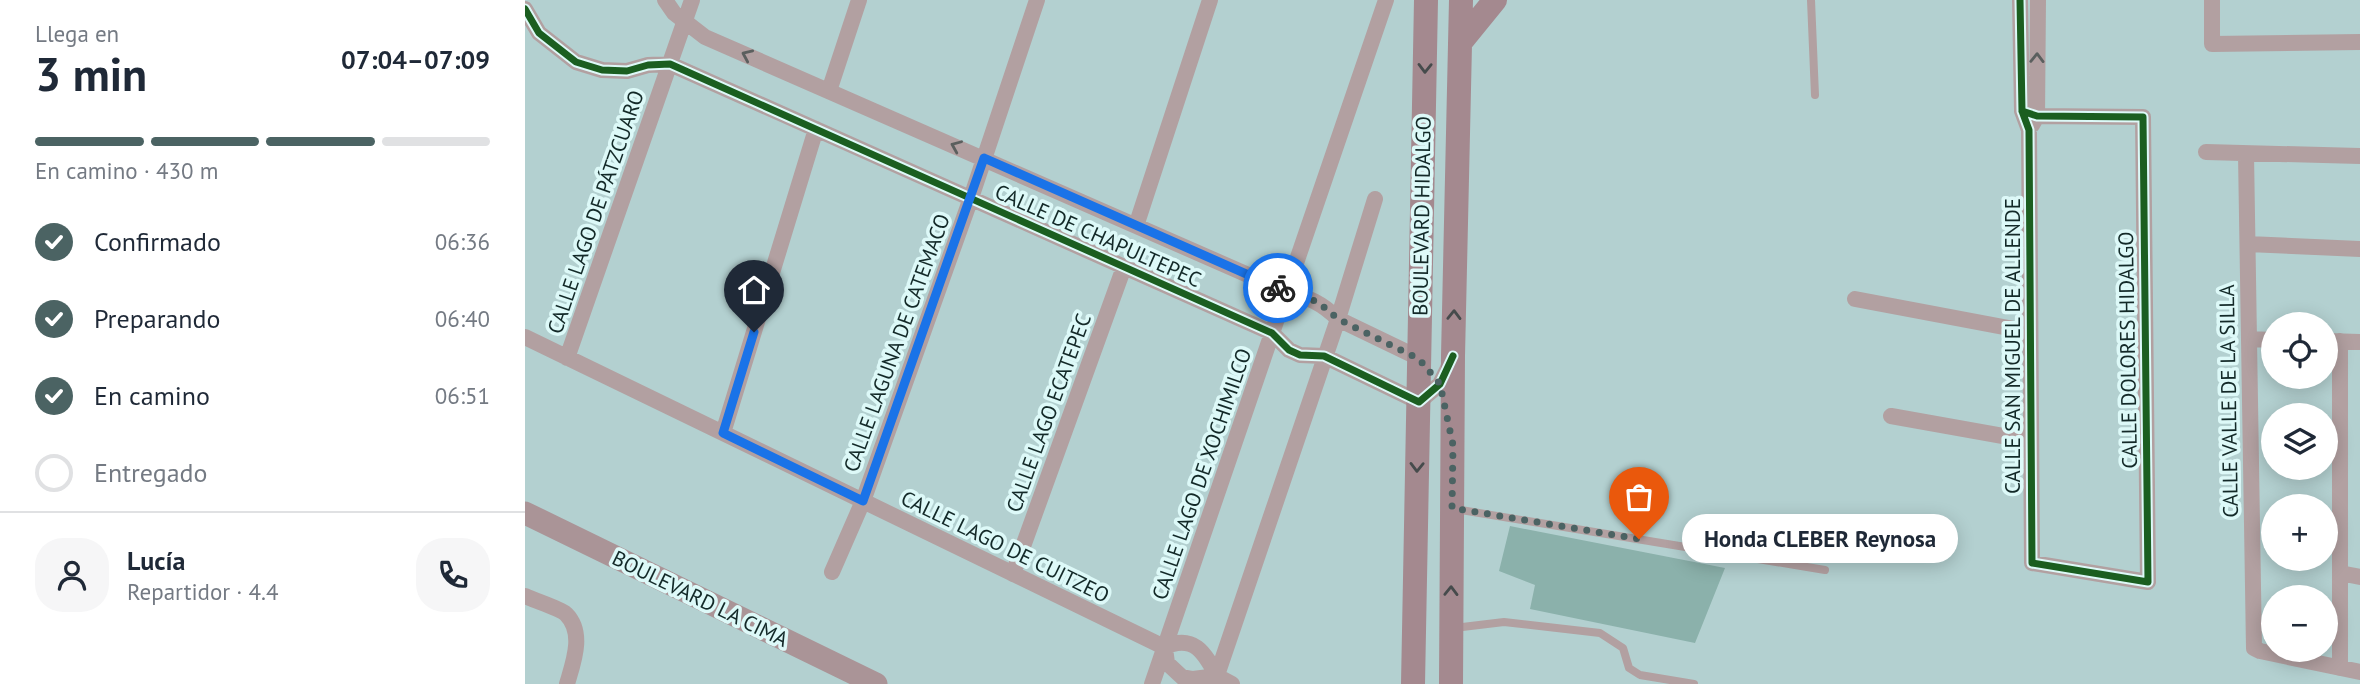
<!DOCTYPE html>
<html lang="es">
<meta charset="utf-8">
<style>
body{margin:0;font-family:"PT Sans",sans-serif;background:#f6f6f7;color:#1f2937;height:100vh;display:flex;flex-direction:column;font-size:26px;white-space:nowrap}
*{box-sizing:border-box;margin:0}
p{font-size:23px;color:#747a83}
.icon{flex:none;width:38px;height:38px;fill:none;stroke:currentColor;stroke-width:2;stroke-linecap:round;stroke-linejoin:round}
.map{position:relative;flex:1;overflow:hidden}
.sheet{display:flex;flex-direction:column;background:#fff;width:525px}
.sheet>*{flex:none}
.buttons{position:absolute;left:1736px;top:312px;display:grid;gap:14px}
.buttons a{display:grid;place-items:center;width:77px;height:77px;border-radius:50%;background:#fff;box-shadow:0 4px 18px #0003;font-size:35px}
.pin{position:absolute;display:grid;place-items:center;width:60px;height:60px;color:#fff;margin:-72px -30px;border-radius:50% 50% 50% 0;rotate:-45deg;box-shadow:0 0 7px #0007}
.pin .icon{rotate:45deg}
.courier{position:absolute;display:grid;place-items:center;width:70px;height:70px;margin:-35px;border:5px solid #1a73e8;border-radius:50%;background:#fff;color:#222;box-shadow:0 2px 9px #0007}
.bubble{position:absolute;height:49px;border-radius:24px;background:#fff;box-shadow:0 4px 18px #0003;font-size:23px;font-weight:700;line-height:49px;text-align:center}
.head em{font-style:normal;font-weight:700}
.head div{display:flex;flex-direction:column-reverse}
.head{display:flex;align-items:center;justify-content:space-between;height:119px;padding:0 35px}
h1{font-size:46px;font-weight:700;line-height:52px}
.bar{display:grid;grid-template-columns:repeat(4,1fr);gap:10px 7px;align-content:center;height:84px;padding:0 35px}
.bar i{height:9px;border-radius:5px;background:#e0e1e3}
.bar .current{background:#4b6363}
.bar p{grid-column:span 4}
.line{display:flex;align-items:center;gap:18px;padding:0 35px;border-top:2px solid #e0e1e3}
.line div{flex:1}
.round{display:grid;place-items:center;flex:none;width:74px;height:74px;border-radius:28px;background:#f6f6f7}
ol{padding:0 35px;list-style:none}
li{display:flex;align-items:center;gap:21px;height:77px}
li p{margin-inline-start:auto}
li .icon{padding:7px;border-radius:50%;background:#4b6363;color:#fff;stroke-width:4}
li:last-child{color:#747a83}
li i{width:38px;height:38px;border:4px solid #e0e1e3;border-radius:50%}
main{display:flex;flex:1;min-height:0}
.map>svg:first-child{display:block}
.building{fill:#8bb1ab}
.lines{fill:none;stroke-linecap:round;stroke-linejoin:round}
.lane{stroke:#b2a0a1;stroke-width:8}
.street{stroke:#b2a0a1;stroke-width:16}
.secondary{stroke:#aa9497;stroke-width:23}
.primary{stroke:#a4898f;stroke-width:24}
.cycleway-casing{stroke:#ddf9f8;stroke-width:11}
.cycleway{stroke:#1b5e20;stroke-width:7}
.oneway{stroke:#5b5f5e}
.oneway2{stroke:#464b4c}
.done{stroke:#4b6363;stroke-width:7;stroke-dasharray:0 12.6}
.route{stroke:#1a73e8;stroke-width:9}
.labels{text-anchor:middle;stroke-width:7;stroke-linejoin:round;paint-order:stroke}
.street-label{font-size:21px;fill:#132928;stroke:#ddf9f8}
</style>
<main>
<section class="sheet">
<div class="head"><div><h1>3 min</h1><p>Llega en</p></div><em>07:04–07:09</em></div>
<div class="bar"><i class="current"></i><i class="current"></i><i class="current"></i><i></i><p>En camino · 430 m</p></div>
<ol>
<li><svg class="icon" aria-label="check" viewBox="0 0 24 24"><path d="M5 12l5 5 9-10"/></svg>Confirmado<p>06:36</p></li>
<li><svg class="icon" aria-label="check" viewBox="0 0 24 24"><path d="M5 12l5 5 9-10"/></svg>Preparando<p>06:40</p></li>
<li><svg class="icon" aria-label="check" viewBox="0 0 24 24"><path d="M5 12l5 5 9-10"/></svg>En camino<p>06:51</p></li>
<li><i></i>Entregado</li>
</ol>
<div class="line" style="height:126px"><a class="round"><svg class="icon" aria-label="person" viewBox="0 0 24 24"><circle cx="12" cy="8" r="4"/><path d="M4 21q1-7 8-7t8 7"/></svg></a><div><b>Lucía</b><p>Repartidor · 4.4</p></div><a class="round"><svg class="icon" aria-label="phone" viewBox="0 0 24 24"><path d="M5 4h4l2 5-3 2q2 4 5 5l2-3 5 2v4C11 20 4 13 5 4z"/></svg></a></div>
</section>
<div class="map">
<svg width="1835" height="684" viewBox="0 0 1835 684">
<rect width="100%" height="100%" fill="#b3d0d0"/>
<path class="building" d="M985,526L1200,568L1170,643L1005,609L1010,585L974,571Z"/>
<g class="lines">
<path class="lane" d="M1286,0L1290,95
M930,509L1300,570
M929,628L979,622L1075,633L1098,648L1104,668L1115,675L1169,684"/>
<path class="street" d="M140,0L149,13L180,37L762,292C783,297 797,303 813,319L894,358L898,363
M1495,0L1497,111L1504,130L1507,563L1623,582L1618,117L1512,116L1497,111
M1687,0V44L1835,42
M0,9L14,33L51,62L77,70L102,71L123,65L145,64L747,333L764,350L775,355L799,356L894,402L915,384L924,366
M304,91L334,0
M1507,125L1512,116L1513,0
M1681,152L1835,156
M1721,154L1729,648L1735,651L1835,672
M611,226L685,0
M1723,244L1835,249
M1330,299L1505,332
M0,337L639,647
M1724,339L1748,340
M1801,341L1835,342
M42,358L167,0
M1366,416L1506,441
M198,433L291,129
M307,572L338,501L446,198L512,0
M1815,573L1835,577
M488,574L599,267
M0,596C10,601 34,608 41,614C60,633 48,663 42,684
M639,647C669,634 679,652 692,676
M640,648L642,663L657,677L668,679L692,676L707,684
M1815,668V341
M627,684L861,0
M689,684L813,319L850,199"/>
<path class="secondary" d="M0,513L351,684"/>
<path class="primary" d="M935,43L970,0
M888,684L901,0
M926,684L928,356L936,0"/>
<defs>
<path id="cycleway" d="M1495,0L1497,111L1504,130L1507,563L1623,582L1618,117L1512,116L1497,111
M0,9L14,33L51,62L77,70L102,71L123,65L145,64L747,333L764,350L775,355L799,356L894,402L915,384L928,356"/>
</defs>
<use href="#cycleway" class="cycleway-casing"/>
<use href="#cycleway" class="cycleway"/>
</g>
<defs><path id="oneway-chevron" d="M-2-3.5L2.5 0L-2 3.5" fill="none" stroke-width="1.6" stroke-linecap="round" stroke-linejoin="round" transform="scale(1.75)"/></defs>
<g class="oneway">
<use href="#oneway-chevron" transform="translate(222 55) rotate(-156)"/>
<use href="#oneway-chevron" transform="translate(1512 58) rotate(-89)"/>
<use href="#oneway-chevron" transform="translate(431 146) rotate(-157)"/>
</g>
<g class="oneway2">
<use href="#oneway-chevron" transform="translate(900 68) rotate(91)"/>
<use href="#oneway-chevron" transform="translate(929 315) rotate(-89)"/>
<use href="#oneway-chevron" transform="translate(892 467) rotate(91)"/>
<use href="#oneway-chevron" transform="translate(926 591) rotate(-89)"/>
</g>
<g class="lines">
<path class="done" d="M753,288L793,302L813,319L894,359L915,384L928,445L927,508L1114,539"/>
<path class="route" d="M229,332L198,433L338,501L459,158L753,288"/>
</g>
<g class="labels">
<g class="street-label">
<text transform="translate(71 212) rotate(-71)" y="7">CALLE LAGO DE PÁTZCUARO</text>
<text transform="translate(897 216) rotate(-89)" y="7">BOULEVARD HIDALGO</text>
<text transform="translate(573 236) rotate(24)" y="7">CALLE DE CHAPULTEPEC</text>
<text transform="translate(372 343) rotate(-70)" y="7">CALLE LAGUNA DE CATEMACO</text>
<text transform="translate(1488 346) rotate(-90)" y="7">CALLE SAN MIGUEL DE ALLENDE</text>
<text transform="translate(1603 350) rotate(-91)" y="7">CALLE DOLORES HIDALGO</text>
<text transform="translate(1704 401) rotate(-91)" y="7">CALLE VALLE DE LA SILLA</text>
<text transform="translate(524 413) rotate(-70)" y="7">CALLE LAGO ECATEPEC</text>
<text transform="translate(677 474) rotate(-71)" y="7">CALLE LAGO DE XOCHIMILCO</text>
<text transform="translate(480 547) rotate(26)" y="7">CALLE LAGO DE CUITZEO</text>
<text transform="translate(175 599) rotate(26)" y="7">BOULEVARD LA CIMA</text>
</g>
</g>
</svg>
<div class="buttons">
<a><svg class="icon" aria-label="locate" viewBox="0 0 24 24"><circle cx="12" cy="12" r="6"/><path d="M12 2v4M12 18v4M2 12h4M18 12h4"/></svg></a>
<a><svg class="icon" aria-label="layers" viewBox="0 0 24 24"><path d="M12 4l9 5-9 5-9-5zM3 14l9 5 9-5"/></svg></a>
<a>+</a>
<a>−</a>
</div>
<div class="pin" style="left:1114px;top:539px;background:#ea580c"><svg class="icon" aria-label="bag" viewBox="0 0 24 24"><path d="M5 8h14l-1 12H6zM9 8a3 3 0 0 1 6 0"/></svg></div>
<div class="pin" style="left:229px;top:332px;background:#1f2937"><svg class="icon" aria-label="home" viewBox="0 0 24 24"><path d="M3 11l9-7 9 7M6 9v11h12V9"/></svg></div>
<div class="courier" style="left:753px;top:288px"><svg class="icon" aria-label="bike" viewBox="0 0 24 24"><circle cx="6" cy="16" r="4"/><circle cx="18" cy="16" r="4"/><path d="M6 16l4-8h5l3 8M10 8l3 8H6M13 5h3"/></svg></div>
<div class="bubble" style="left:1157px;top:514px;width:276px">Honda CLEBER Reynosa</div>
</div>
</main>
